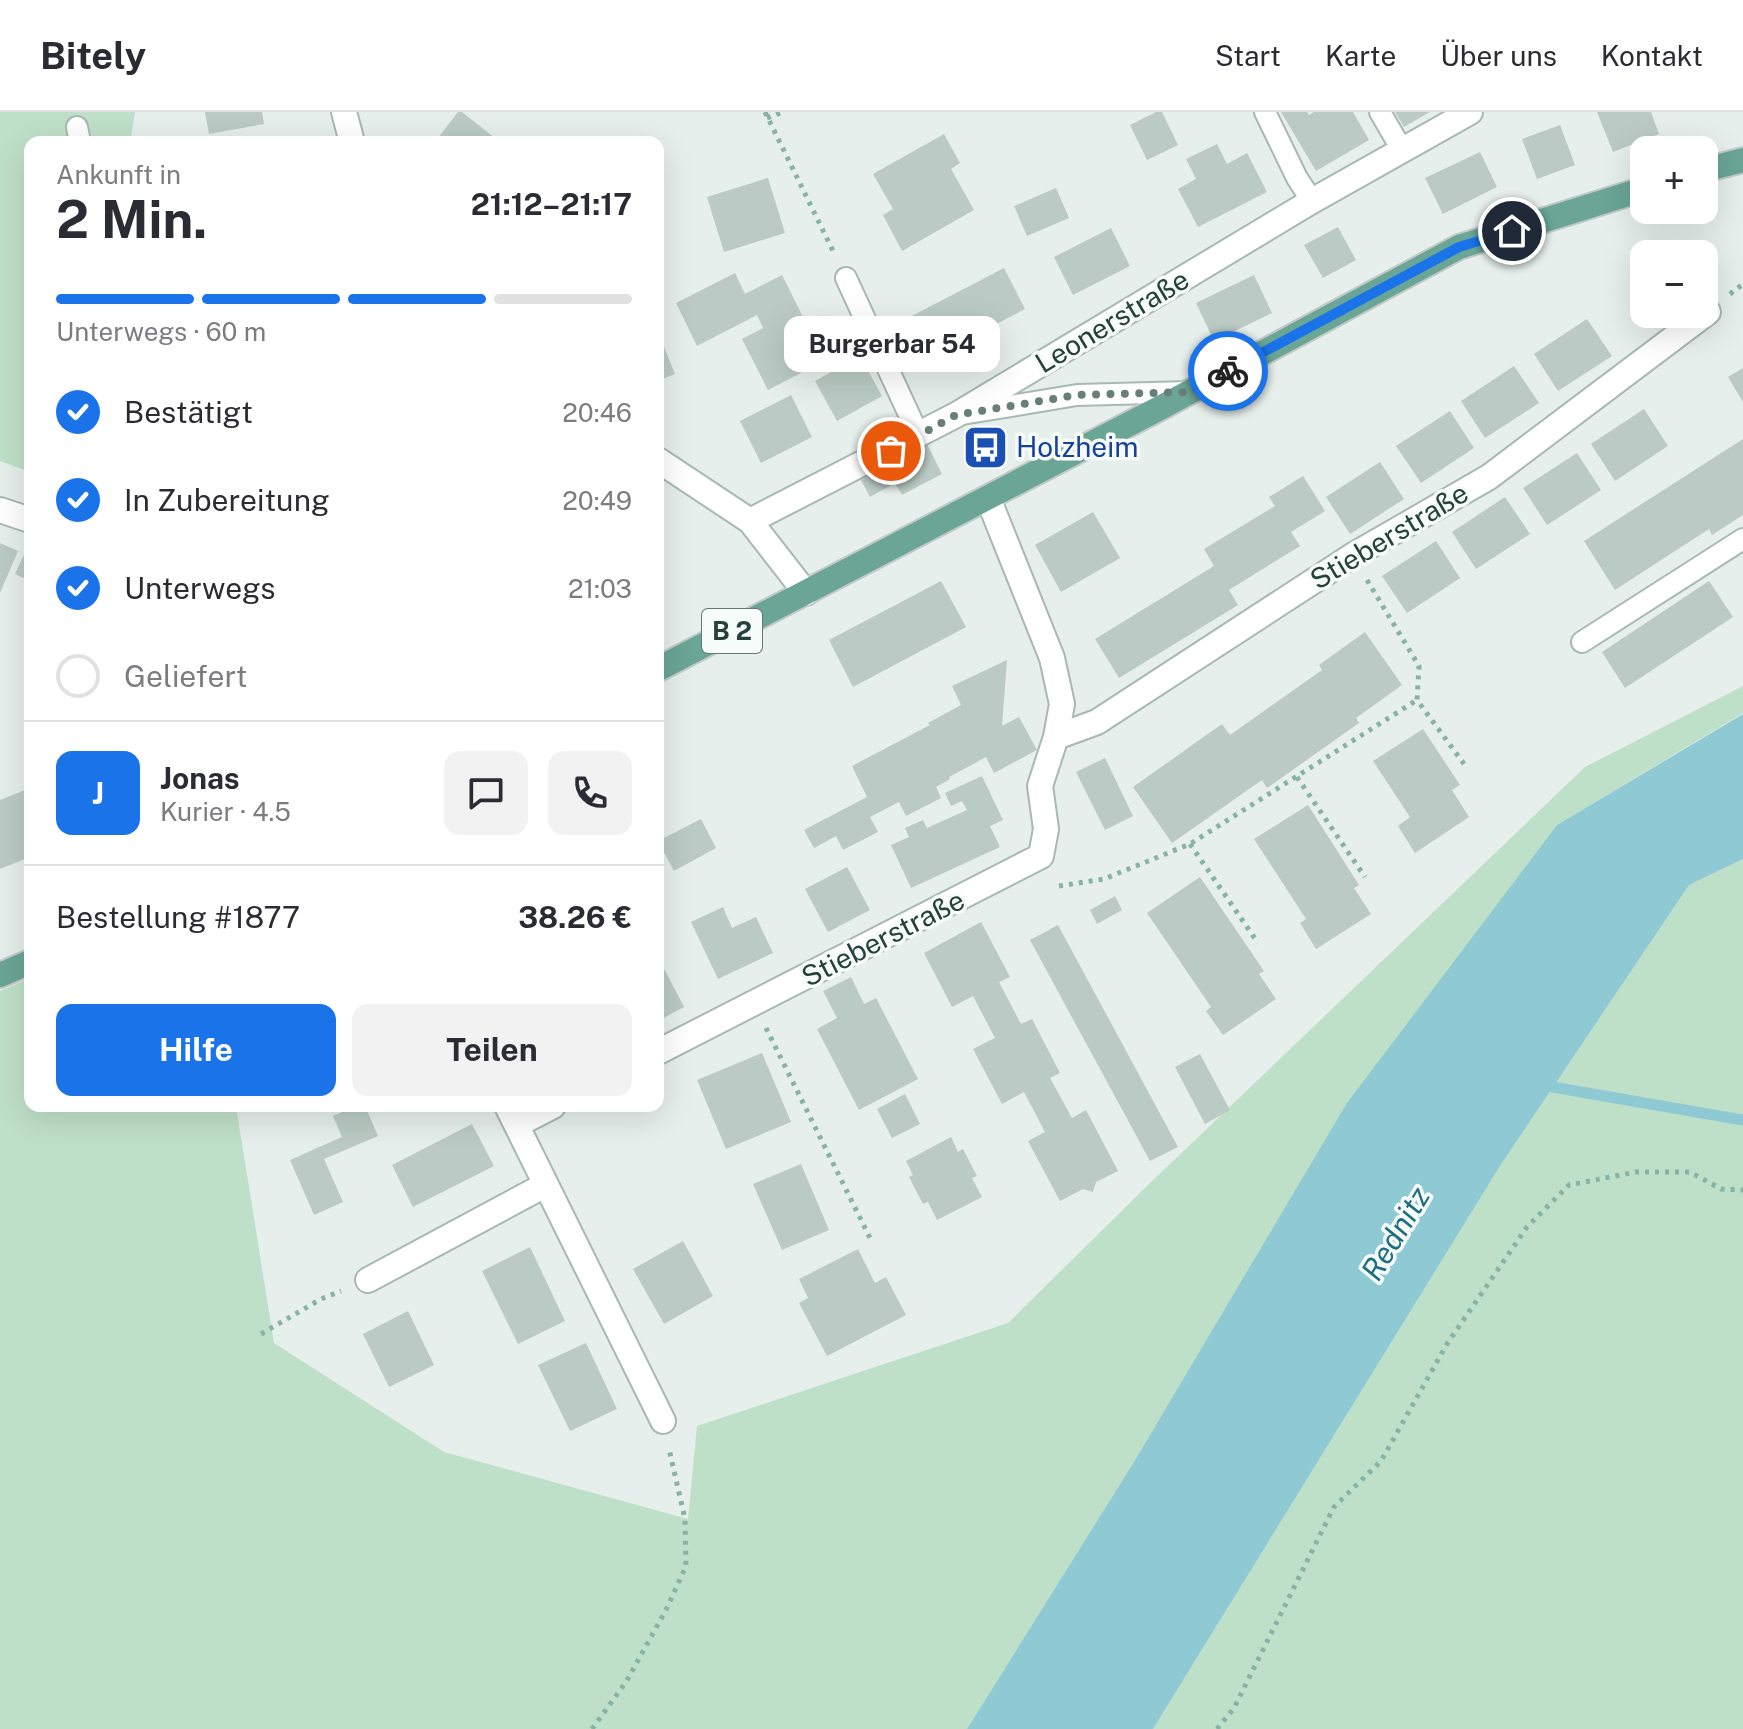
<!DOCTYPE html>
<html lang="de">
<meta charset="utf-8">
<style>
body{margin:0;font-family:"Public Sans",sans-serif;background:#f2f2f3;color:#2b2b33;height:100vh;display:flex;flex-direction:column;font-size:30px;white-space:nowrap}
*{box-sizing:border-box;margin:0}
p{font-size:26px;color:#7c7c81}
.icon{flex:none;width:44px;height:44px;fill:none;stroke:currentColor;stroke-width:2;stroke-linecap:round;stroke-linejoin:round}
.map{position:relative;flex:1;overflow:hidden}
.panel{position:absolute;left:24px;top:24px;width:640px;height:976px;display:flex;flex-direction:column;background:#fff;border-radius:16px;box-shadow:0 8px 32px #0002}
.panel>*{flex:none}
.buttons{position:absolute;left:1630px;top:24px;display:grid;gap:16px}
.buttons a{display:grid;place-items:center;width:88px;height:88px;border-radius:16px;background:#fff;box-shadow:0 8px 32px #0002;font-size:40px}
.pin{position:absolute;display:grid;place-items:center;width:68px;height:68px;color:#fff;margin:-34px;border:4px solid #fff;border-radius:50%;box-shadow:0 2px 8px #0007}
.courier{position:absolute;display:grid;place-items:center;width:80px;height:80px;margin:-40px;border:6px solid #1a73e8;border-radius:50%;background:#fff;color:#222;box-shadow:0 2px 10px #0007}
.bubble{position:absolute;height:56px;border-radius:16px;background:#fff;box-shadow:0 8px 32px #0002;font-size:26px;font-weight:700;line-height:56px;text-align:center}
.head em{font-style:normal;font-weight:700}
.head div{display:flex;flex-direction:column-reverse}
.head{display:flex;align-items:center;justify-content:space-between;height:136px;padding:0 32px}
h1{font-size:52px;font-weight:700;line-height:60px}
.bar{display:grid;grid-template-columns:repeat(4,1fr);gap:12px 8px;align-content:center;height:96px;padding:0 32px}
.bar i{height:10px;border-radius:6px;background:#e1e1e2}
.bar .selected{background:#1a73e8}
.bar p{grid-column:span 4}
.line{display:flex;align-items:center;gap:20px;padding:0 32px;border-top:2px solid #e1e1e2}
.line div{flex:1}
.round{display:grid;place-items:center;flex:none;width:84px;height:84px;border-radius:16px;background:#f2f2f3}
ol{padding:0 32px;list-style:none}
li{display:flex;align-items:center;gap:24px;height:88px}
li p{margin-inline-start:auto}
li .icon{padding:8px;border-radius:50%;background:#1a73e8;color:#fff;stroke-width:4}
li:last-child{color:#7c7c81}
li i{width:44px;height:44px;border:4px solid #e1e1e2;border-radius:50%}
.cta{display:flex;gap:16px;margin-top:auto;padding:16px 32px}
.cta a{flex:1;height:92px;border-radius:16px;background:#1a73e8;color:#fff;font-size:32px;font-weight:700;line-height:92px;text-align:center}
.cta a+a{background:#f2f2f3;color:#2b2b33}
header{display:flex;align-items:center;gap:48px;box-sizing:border-box;height:112px;padding:0 40px;background:#fff;border-bottom:2px solid #e1e1e2}
header strong{font-size:38px}
nav{display:flex;gap:44px;margin-inline-start:auto;font-size:28px}
.map>svg:first-child{display:block}
.green{fill:#bfe0c8}
.water{fill:#8ec9d4}
.lines{fill:none;stroke-linecap:round;stroke-linejoin:round}
.stream{stroke:#8ec9d4;stroke-width:11}
.building{fill:#bbcac4}
.lane-casing{stroke:#a8b8b2;stroke-width:24}
.street-casing{stroke:#a8b8b2;stroke-width:28}
.primary-casing{stroke:#c2cac8;stroke-width:28}
.path{stroke:#86b3a5;stroke-width:5;stroke-dasharray:4 6;stroke-linecap:butt}
.lane{stroke:#fff;stroke-width:20}
.street{stroke:#fff;stroke-width:24}
.primary{stroke:#6aa596;stroke-width:24}
.done{stroke:#687f78;stroke-width:8;stroke-dasharray:0 14.4}
.route{stroke:#1a73e8;stroke-width:10}
.labels{text-anchor:middle;stroke-width:7;stroke-linejoin:round;paint-order:stroke}
.shield{fill:#f7fbf9;stroke:#637a73;stroke-width:2}
.shield-label{font-size:26px;font-weight:bold;fill:#24423a}
.street-label{font-size:28px;fill:#24423a;stroke:#f7fbf9}
.transit-label{font-size:28px;fill:#164399;stroke:#f7fbf9;text-anchor:start}
.water-label{font-size:30px;font-style:italic;fill:#1c6f80;stroke:#f7fbf9}
</style>
<header>
<strong>Bitely</strong>
<nav><a>Start</a><a>Karte</a><a>Über uns</a><a>Kontakt</a></nav>
</header>
<div class="map">
<svg width="1743" height="1617" viewBox="0 0 1743 1617">
<rect width="100%" height="100%" fill="#e6efeb"/>
<path class="green" d="M0,0H135L130,30H30V360L0,349Z
M1743,574V601L1557,713L1137,1345L967,1617H0V879L30,866V994H236L274,1231L444,1340L688,1407L697,1314L1008,1211L1148,1073L1585,655Z
M1743,747V1617H1153L1500,1054L1689,773Z"/>
<path class="water" d="M1743,602V747L1689,773L1500,1054L1153,1617H967L1137,1345L1347,991L1557,713Z"/>
<g class="lines">
<path class="stream" d="M1541,973L1743,1008"/>
</g>
<path class="building" d="M205,0H262L264,12L209,22Z
M458,0H462L500,30H435Z
M1156,0H1162L1178,33L1147,48L1130,13Z
M1281,0H1307L1309,3L1314,0H1353L1369,28L1316,59Z
M1395,0H1430L1404,15Z
M1597,0H1651L1659,22L1613,40Z
M1560,13L1575,53L1537,67L1522,27Z
M944,22L960,51L951,57L974,98L902,139L883,103L893,97L873,62Z
M1217,32L1227,52L1247,41L1267,80L1198,115L1178,77L1196,67L1186,47Z
M1480,40L1497,75L1443,102L1425,66Z
M768,66L785,121L724,140L707,85Z
M1056,76L1069,106L1027,124L1014,94Z
M1338,115L1356,148L1323,166L1304,133Z
M1111,116L1130,154L1073,183L1054,145Z
M1004,156L1025,197L929,247L908,206Z
M735,161L745,182L782,163L818,235L794,247L801,261L768,278L742,227L763,216L757,203L697,234L676,191Z
M1254,163L1272,201L1214,229L1196,191Z
M1587,207L1612,244L1558,279L1534,242Z
M658,220L675,262L658,269Z
M860,244L882,284L837,309L815,269Z
M1514,254L1539,291L1485,326L1461,289Z
M1743,256V290L1728,265Z
M791,283L812,325L761,351L740,309Z
M1644,297L1668,334L1615,369L1591,332Z
M1450,299L1474,336L1421,371L1396,334Z
M1743,327V403L1712,423L1709,417L1615,478L1584,429Z
M927,332L942,362L902,383L895,371L870,385L861,368Z
M1577,341L1601,378L1547,413L1523,376Z
M1380,350L1404,387L1350,422L1326,385Z
M1303,364L1325,399L1291,420L1300,434L1229,478L1238,493L1119,566L1095,527L1214,454L1204,437L1275,394L1269,385Z
M1505,385L1530,422L1476,457L1452,420Z
M1093,400L1120,446L1061,480L1035,433Z
M1436,429L1460,466L1407,501L1382,464Z
M0,431L18,439L0,481Z
M27,436L30,438V469L15,462Z
M941,469L966,515L853,575L829,528Z
M1709,469L1733,505L1625,576L1602,540Z
M1365,520L1402,573L1356,606L1359,611L1267,676L1262,668L1172,731L1133,675L1222,612L1230,623L1322,558L1319,553Z
M1007,548L1002,614L1019,605L1037,638L994,661L986,645L949,665L950,667L936,675L941,686L906,704L899,690L870,705L878,720L843,738L836,724L814,736L804,718L867,685L852,654L930,613L928,611L961,593L952,574Z
M1423,617L1460,673L1452,678L1469,705L1415,741L1398,714L1410,705L1373,649Z
M1105,646L1133,704L1105,718L1076,660Z
M982,664L1003,708L990,714L1000,735L911,776L891,733L909,725L905,716L923,708L927,716L967,698L962,689L951,694L945,681Z
M25,678L30,690V745L0,757V688Z
M1308,693L1359,773L1354,776L1371,802L1316,837L1300,811L1306,807L1254,727Z
M701,707L716,736L674,759L658,729Z
M847,755L870,798L828,820L805,777Z
M1200,765L1264,859L1259,862L1276,887L1223,923L1206,899L1211,895L1147,801Z
M1115,784L1122,798L1097,812L1090,798Z
M723,795L732,816L756,805L773,841L718,867L691,810Z
M981,810L1010,865L999,870L1021,912L1032,907L1060,961L1050,966L1072,1006L1086,998L1118,1059L1096,1070L1093,1080L1083,1077L1060,1089L1028,1029L1045,1020L1024,980L1002,992L973,937L995,926L973,884L952,895L924,841Z
M1058,813L1178,1035L1150,1049L1030,828Z
M658,845L684,895L658,909Z
M851,865L864,892L876,886L918,967L859,998L817,917L837,906L823,879Z
M762,941L791,1010L726,1037L697,968Z
M1200,942L1230,998L1205,1012L1175,955Z
M905,982L920,1012L892,1026L877,997Z
M356,994H365L378,1024L324,1047L343,1090L314,1103L290,1048L342,1025L333,1004Z
M472,1012L494,1054L413,1095L392,1053Z
M951,1025L958,1040L963,1037L977,1064L972,1066L982,1085L937,1108L928,1090L923,1092L909,1065L913,1063L906,1049Z
M801,1052L829,1118L782,1138L753,1072Z
M683,1129L713,1184L664,1212L633,1157Z
M530,1135L565,1209L518,1232L482,1159Z
M858,1137L875,1171L886,1165L906,1203L827,1244L799,1191L808,1186L799,1167Z
M408,1199L434,1253L389,1275L363,1222Z
M586,1231L617,1297L570,1319L538,1253Z"/>
<g class="lines">
<defs>
<path id="lane" d="M1265,0L1297,66L1312,89
M1380,0L1402,38
M77,15L80,30
M846,166L919,324
M962,302L1077,283L1188,280
M1582,530L1743,427"/>
<path id="street" d="M344,0L352,30
M658,348L750,409L806,481
M0,398L30,408
M750,409L956,303L1312,89L1470,0
M1056,625L1097,610L1352,444L1489,365L1708,200
M658,940L1041,744L1046,717L1040,674L1056,625L1062,592L1052,546L988,386
M507,994L663,1309
M518,1012L553,994
M368,1168L545,1073"/>
<path id="primary" d="M1704,58L1743,48
M658,557L1160,296L1459,135L1644,77
M0,863L30,850"/>
</defs>
<use href="#lane" class="lane-casing"/>
<use href="#street" class="street-casing"/>
<use href="#primary" class="primary-casing"/>
<path class="path" d="M765,0L835,143
M767,6L783,0
M1730,182L1743,172
M1367,468L1419,554L1417,588L1467,656
M1297,665L1365,765
M1190,732L1258,831
M1059,774L1104,767L1190,732L1417,588
M766,916L872,1130
M261,1222L321,1187L341,1179
M592,1617L626,1570L666,1498L686,1454L685,1407L669,1337
M1217,1617L1234,1596L1334,1395L1381,1349L1447,1232L1527,1115L1569,1073L1636,1060H1690L1721,1077L1743,1078"/>
<use href="#lane" class="lane"/>
<use href="#street" class="street"/>
<use href="#primary" class="primary"/>
</g>
<g class="lines">
<path class="done" d="M891,339L956,303L1077,283L1188,280L1228,259"/>
<path class="route" d="M1228,259L1459,135L1512,119"/>
</g>
<defs>
<symbol id="bus-square" viewBox="-11 -11 22 22"><rect x="-9" y="-9" width="18" height="18" rx="4" fill="#1a4fb4" stroke="#f7fbf9"/><path d="M-5-6H5V4H4V6H2V4H-2V6H-4V4H-5ZM-3.5-4V0h7V-4ZM-3.5 1.2v1.5H-2V1.2ZM2 1.2v1.5H3.5V1.2Z" fill="#fff"/></symbol>
</defs>
<g fill-rule="evenodd">
<use href="#bus-square" x="960" y="310" width="51" height="51"/>
</g>
<g class="labels">
<rect class="shield" x="702" y="497" width="60" height="44" rx="6"/>
<g class="shield-label">
<text x="732" y="528">B 2</text>
</g>
<g class="street-label">
<text transform="translate(1112 209) rotate(-31)" y="10">Leonerstraße</text>
<text transform="translate(1389 424) rotate(-31)" y="10">Stieberstraße</text>
<text transform="translate(883 826) rotate(-27)" y="10">Stieberstraße</text>
</g>
<g class="transit-label">
<text x="1016" y="345">Holzheim</text>
</g>
<g class="water-label">
<text transform="translate(1396 1122) rotate(-59)" y="10">Rednitz</text>
</g>
</g>
</svg>
<div class="buttons">
<a>+</a>
<a>−</a>
</div>
<div class="pin" style="left:891px;top:339px;background:#ea580c"><svg class="icon" aria-label="bag" viewBox="0 0 24 24"><path d="M5 8h14l-1 12H6zM9 8a3 3 0 0 1 6 0"/></svg></div>
<div class="pin" style="left:1512px;top:119px;background:#1f2937"><svg class="icon" aria-label="home" viewBox="0 0 24 24"><path d="M3 11l9-7 9 7M6 9v11h12V9"/></svg></div>
<div class="courier" style="left:1228px;top:259px"><svg class="icon" aria-label="bike" viewBox="0 0 24 24"><circle cx="6" cy="16" r="4"/><circle cx="18" cy="16" r="4"/><path d="M6 16l4-8h5l3 8M10 8l3 8H6M13 5h3"/></svg></div>
<div class="bubble" style="left:784px;top:204px;width:216px">Burgerbar 54</div>
<section class="panel">
<div class="head"><div><h1>2 Min.</h1><p>Ankunft in</p></div><em>21:12–21:17</em></div>
<div class="bar"><i class="selected"></i><i class="selected"></i><i class="selected"></i><i></i><p>Unterwegs · 60 m</p></div>
<ol>
<li><svg class="icon" aria-label="check" viewBox="0 0 24 24"><path d="M5 12l5 5 9-10"/></svg>Bestätigt<p>20:46</p></li>
<li><svg class="icon" aria-label="check" viewBox="0 0 24 24"><path d="M5 12l5 5 9-10"/></svg>In Zubereitung<p>20:49</p></li>
<li><svg class="icon" aria-label="check" viewBox="0 0 24 24"><path d="M5 12l5 5 9-10"/></svg>Unterwegs<p>21:03</p></li>
<li><i></i>Geliefert</li>
</ol>
<div class="line" style="height:144px"><b class="round" style="background:#1a73e8;color:#fff">J</b><div><b>Jonas</b><p>Kurier · 4.5</p></div><a class="round"><svg class="icon" aria-label="chat" viewBox="0 0 24 24"><path d="M4 5h16v11H9l-5 4z"/></svg></a><a class="round"><svg class="icon" aria-label="phone" viewBox="0 0 24 24"><path d="M5 4h4l2 5-3 2q2 4 5 5l2-3 5 2v4C11 20 4 13 5 4z"/></svg></a></div>
<div class="line" style="height:104px"><div>Bestellung #1877</div><b>38.26 €</b></div>
<div class="cta"><a>Hilfe</a><a>Teilen</a></div>
</section>
</div>
